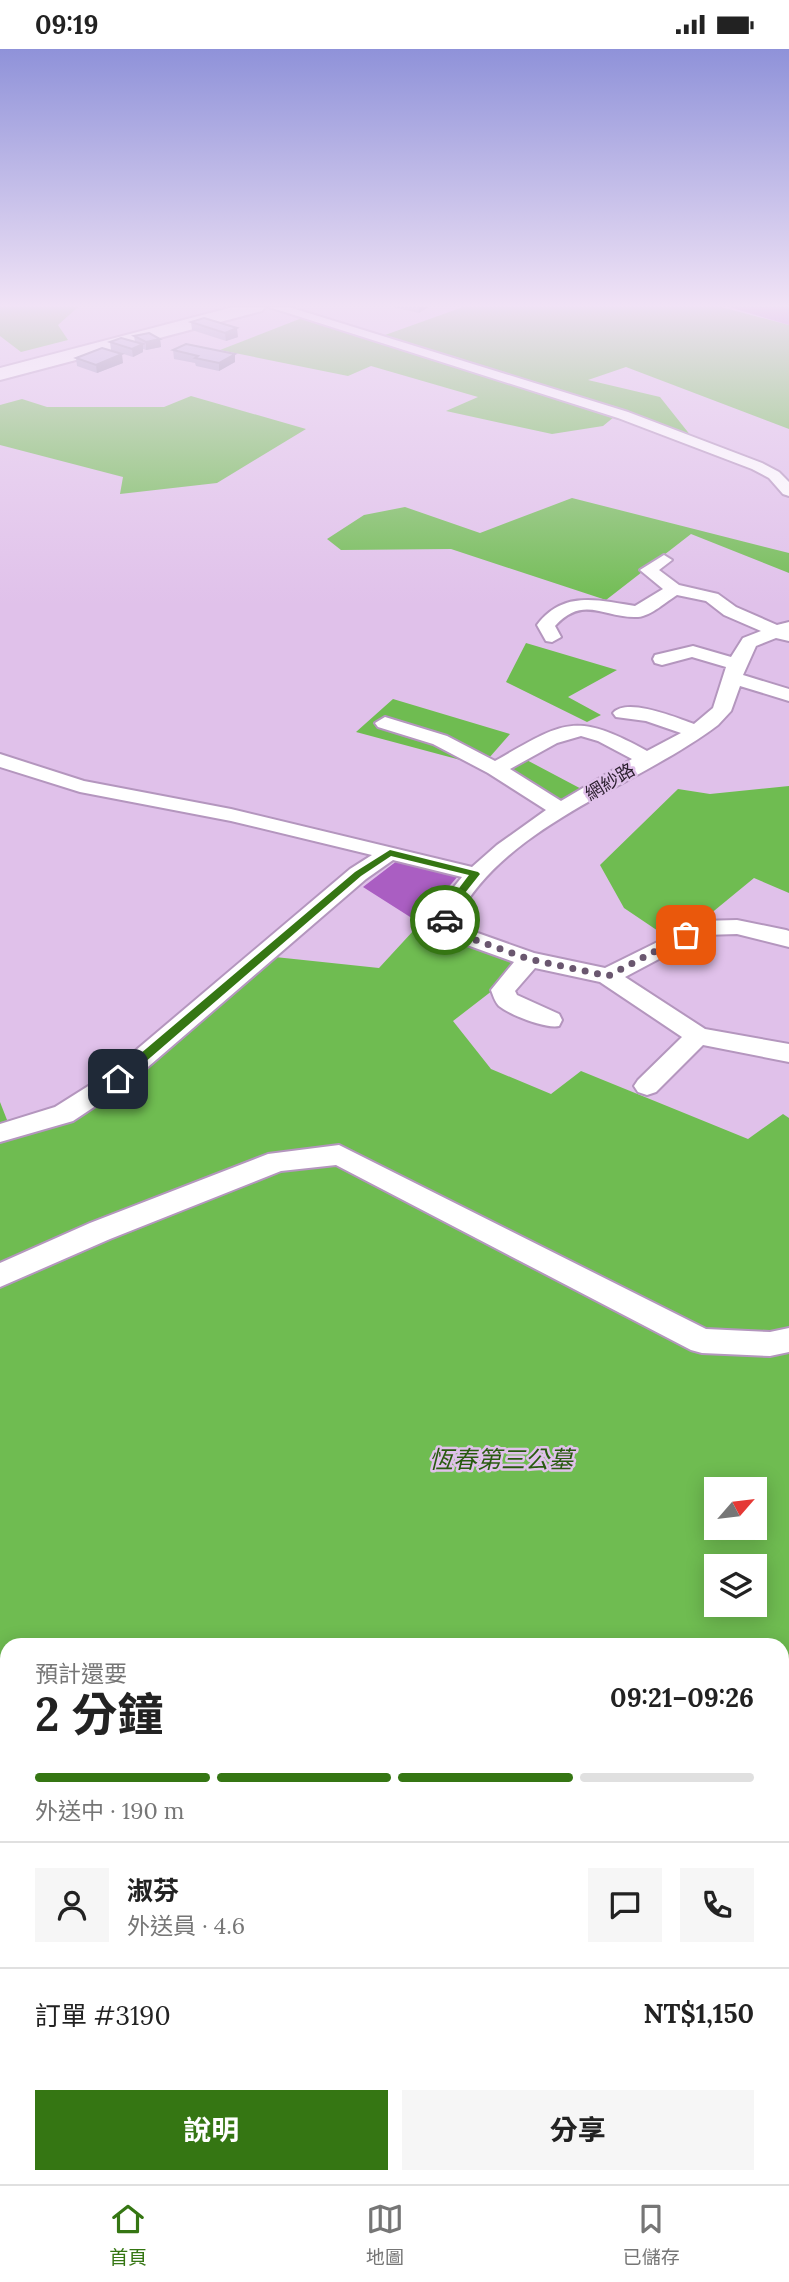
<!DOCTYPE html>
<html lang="zh-TW">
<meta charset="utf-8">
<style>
body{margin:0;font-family:Lora,"Noto Sans TC",serif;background:#f6f6f6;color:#222;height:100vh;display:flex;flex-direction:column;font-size:26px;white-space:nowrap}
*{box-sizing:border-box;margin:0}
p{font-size:23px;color:#767676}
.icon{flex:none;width:38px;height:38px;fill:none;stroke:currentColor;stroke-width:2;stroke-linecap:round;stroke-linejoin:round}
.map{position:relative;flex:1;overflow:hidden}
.panel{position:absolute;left:0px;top:1589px;width:789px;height:546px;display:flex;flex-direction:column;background:#fff;border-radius:21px 21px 0 0;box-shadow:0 4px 18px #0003}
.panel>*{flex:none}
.needle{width:46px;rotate:62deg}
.buttons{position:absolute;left:704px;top:1428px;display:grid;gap:14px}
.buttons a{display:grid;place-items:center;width:63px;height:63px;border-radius:0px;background:#fff;box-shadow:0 4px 18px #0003;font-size:35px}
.pin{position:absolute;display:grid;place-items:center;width:60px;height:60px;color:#fff;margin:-30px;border-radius:14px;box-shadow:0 4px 10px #0006}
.courier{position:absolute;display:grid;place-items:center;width:70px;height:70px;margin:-35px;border:5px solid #357613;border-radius:50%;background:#fff;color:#222;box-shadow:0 2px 9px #0007}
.headline em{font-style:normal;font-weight:700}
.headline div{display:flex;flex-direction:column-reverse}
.headline{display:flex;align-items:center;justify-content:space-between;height:119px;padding:0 35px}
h1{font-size:46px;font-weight:700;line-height:52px}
.bar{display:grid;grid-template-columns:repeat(4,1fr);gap:10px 7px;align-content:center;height:84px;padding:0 35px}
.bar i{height:9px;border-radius:5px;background:#e0e0e0}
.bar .on{background:#357613}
.bar p{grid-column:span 4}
.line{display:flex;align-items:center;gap:18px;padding:0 35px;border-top:2px solid #e0e0e0}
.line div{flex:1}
.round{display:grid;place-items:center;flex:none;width:74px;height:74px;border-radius:0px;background:#f6f6f6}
.primary-button{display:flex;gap:14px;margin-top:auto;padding:14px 35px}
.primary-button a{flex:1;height:80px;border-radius:0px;background:#357613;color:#fff;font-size:28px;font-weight:700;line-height:80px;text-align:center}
.primary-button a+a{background:#f6f6f6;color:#222}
.status{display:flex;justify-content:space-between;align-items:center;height:49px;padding:0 35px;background:#fff;direction:ltr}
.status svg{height:19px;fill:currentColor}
.menu{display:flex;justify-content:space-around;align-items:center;height:98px;border-top:2px solid #e0e0e0;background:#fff;font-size:19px;color:#767676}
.menu a{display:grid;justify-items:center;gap:4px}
.menu .on{color:#357613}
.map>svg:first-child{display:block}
.green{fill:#6fbc51;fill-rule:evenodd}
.water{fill:#aa5ec2}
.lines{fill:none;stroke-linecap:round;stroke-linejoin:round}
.street-casing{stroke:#b496be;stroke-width:4}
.primary-casing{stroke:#b496be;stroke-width:4}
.street{fill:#fff;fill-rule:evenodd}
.primary{fill:#fff;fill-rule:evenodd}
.wall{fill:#9d92ba}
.shaded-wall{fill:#807797}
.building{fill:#b7aad8;stroke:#807797;stroke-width:2}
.route{fill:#357613}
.done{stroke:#6a576f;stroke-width:7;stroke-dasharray:0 12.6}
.labels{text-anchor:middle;stroke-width:5;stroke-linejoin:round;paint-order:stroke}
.far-street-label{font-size:18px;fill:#2a1e2d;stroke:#e0c1ea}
.near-park-label{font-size:24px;font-style:italic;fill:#285a0f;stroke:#e0c1ea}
</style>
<div class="status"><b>09:19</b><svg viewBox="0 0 49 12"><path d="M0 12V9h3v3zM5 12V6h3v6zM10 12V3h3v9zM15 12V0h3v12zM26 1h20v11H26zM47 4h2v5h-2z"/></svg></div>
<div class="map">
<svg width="789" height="2135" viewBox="0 0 789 2135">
<rect width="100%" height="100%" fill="#e0c1ea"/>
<path class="green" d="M0,258H78L58,276L68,291L21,303L0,287Z
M463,258H721L789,276V380L626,318L588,331L660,348L691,387L620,363L603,377L552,385L446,362L478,348L371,317L348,327L220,301L302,269L374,290Z
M191,347L306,380L217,434L120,445L123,428L0,396V356L22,350L47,358H164Z
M572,449L789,504V524L691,485L606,551L451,500L341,501L327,490L364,466L405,458L480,484Z
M526,594L617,621L568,648L601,666L587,673L506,633Z
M393,650L510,685L489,709L510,720L521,708L589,744L564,757L483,717L356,683Z
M789,737V844L754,829L698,875L667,888L624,859L600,816L678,740L710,745Z
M473,817L487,821L453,870C477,889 508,898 536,908L453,972L491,1020L551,1045L581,1022L748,1090L783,1065L789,1069V2135H0V1053L9,1076L66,1062L124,1030L275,908L379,919ZM716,1440H754V1479H716ZM716,1517H754V1556H716ZM7,1596H782V2128H7Z"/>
<path class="water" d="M729,258H789V276Z
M402,808L459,826L418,873L363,838Z"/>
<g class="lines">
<defs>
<path id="street" d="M269,258H289L628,363L762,414L779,423L789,433V447L783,445L769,429L752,420L618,369Z
M664,506L672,511L659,521L679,536L718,545L736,558L777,576L789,573V592L776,589L756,597L743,626L789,640V652L740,637L731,662L718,676C636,738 505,775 456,871L472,882L534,904L605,919L700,872L737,871L786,881L789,882V898L737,885L704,886L625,928L705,980L789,995V1013L703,996L656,1043L647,1046L638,1043L634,1037L638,1031L682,988L600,933L535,919L515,942L517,946L559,965L562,971L559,977C546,980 510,966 499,957C495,953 493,946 491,941L514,913L456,892L433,873L445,849L462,828L393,811L366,830L127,1036L73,1072L0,1093V1075L55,1058L109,1024L350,820L372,806L231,772L80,743L0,718V705L84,732L231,760L472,818L497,796L546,761L488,724L433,695L378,678L375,674L385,668L447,687L495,712C564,673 574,662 647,702L681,684L646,672L616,668L613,664C627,648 677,669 694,675L713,659L726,618L692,608L662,616L655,614L653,610L655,606L693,597L731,608L743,589L761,582L724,566L706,552L677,546C667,552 651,567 638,568C605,570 584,545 555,577L561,588L552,593L546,592L537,576C563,541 598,551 635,557L663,540L640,521ZM581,687L598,692L632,710L561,752L510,720L557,694Z
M339,1096L706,1280L770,1283L789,1279V1303L770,1307L702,1304L691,1301L336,1116L281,1122L110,1190L0,1238V1214L90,1174L268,1105Z"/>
<path id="primary" d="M233,258H265L262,262L0,331V319Z"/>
</defs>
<use href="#street" class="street-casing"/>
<use href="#primary" class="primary-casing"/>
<use href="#street" class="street"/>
<use href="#primary" class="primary"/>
</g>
<path class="wall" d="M393,258H428L419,264Z
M191,273L238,288L226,292L192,281Z
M134,287L160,290L161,298L146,301L143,300V303L133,308L111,301L110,293H135Z
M173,301L235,305V313L219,322L196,317L195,314L174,310Z
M76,309L123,314L97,324L77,317Z"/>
<path class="shaded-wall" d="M419,258H428L419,264Z
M237,279L238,288L226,292L225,284Z
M160,290L161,298L146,301V293Z
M143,295V303L133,308L132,300Z
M122,305L123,314L97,324L96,316Z
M235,305V313L219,322V314Z"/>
<path class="building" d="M204,269L237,279L225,284L191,273Z
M149,284L160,290L146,293L134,287Z
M121,289L143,295L132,300L110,293Z
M186,295L235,305L219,314L195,309L198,307L173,301Z
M102,299L122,305L96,316L76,309Z"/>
<linearGradient id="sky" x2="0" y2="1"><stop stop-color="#8f92d9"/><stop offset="0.46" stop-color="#f1e3f6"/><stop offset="1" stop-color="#f1e3f6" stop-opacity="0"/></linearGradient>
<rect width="789" height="557" fill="url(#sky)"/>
<path class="route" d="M390,801L478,823L480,825L453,859L448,873L440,871L444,859L469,826L391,807L361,827L122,1033H114V1027L355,823Z"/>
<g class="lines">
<path class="done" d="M445,871L464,887L529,910L608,927L686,886"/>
</g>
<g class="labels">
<g class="far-street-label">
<text transform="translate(610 733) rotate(-31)" y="6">網紗路</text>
</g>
<g class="near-park-label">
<text x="501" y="1419">恆春第三公墓</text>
</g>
</g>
</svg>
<div class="buttons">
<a><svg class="needle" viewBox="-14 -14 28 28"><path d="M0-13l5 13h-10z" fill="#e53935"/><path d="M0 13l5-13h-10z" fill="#767676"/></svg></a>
<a><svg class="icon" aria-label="layers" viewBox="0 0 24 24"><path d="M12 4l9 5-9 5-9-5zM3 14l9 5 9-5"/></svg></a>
</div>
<div class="pin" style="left:686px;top:886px;background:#ea580c"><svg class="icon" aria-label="bag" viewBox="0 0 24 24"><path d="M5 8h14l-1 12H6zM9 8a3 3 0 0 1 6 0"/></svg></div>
<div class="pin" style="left:118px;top:1030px;background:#1f2937"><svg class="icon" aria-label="home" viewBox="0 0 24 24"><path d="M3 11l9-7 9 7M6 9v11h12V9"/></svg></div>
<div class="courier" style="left:445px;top:871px"><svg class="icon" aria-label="car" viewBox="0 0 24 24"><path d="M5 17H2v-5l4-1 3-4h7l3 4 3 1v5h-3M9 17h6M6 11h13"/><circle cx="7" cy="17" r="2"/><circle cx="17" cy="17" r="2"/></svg></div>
<section class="panel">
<div class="headline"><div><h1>2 分鐘</h1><p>預計還要</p></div><em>09:21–09:26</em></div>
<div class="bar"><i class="on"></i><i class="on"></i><i class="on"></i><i></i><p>外送中 · 190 m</p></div>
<div class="line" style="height:126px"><a class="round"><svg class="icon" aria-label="person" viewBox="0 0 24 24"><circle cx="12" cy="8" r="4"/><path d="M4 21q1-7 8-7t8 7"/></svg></a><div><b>淑芬</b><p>外送員 · 4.6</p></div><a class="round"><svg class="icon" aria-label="chat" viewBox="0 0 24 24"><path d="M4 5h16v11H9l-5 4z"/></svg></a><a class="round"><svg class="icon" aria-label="phone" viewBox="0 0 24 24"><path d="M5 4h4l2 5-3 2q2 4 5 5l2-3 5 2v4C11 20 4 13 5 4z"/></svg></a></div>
<div class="line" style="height:91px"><div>訂單 #3190</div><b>NT$1,150</b></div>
<div class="primary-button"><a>說明</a><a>分享</a></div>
</section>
</div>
<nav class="menu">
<a class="on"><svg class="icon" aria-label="home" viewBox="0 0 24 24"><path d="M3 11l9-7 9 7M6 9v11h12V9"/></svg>首頁</a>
<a><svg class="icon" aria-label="map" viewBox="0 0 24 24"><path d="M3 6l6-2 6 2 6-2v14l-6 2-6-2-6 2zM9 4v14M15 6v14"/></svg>地圖</a>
<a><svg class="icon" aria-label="saved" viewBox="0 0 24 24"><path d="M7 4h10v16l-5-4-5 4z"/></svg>已儲存</a>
</nav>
